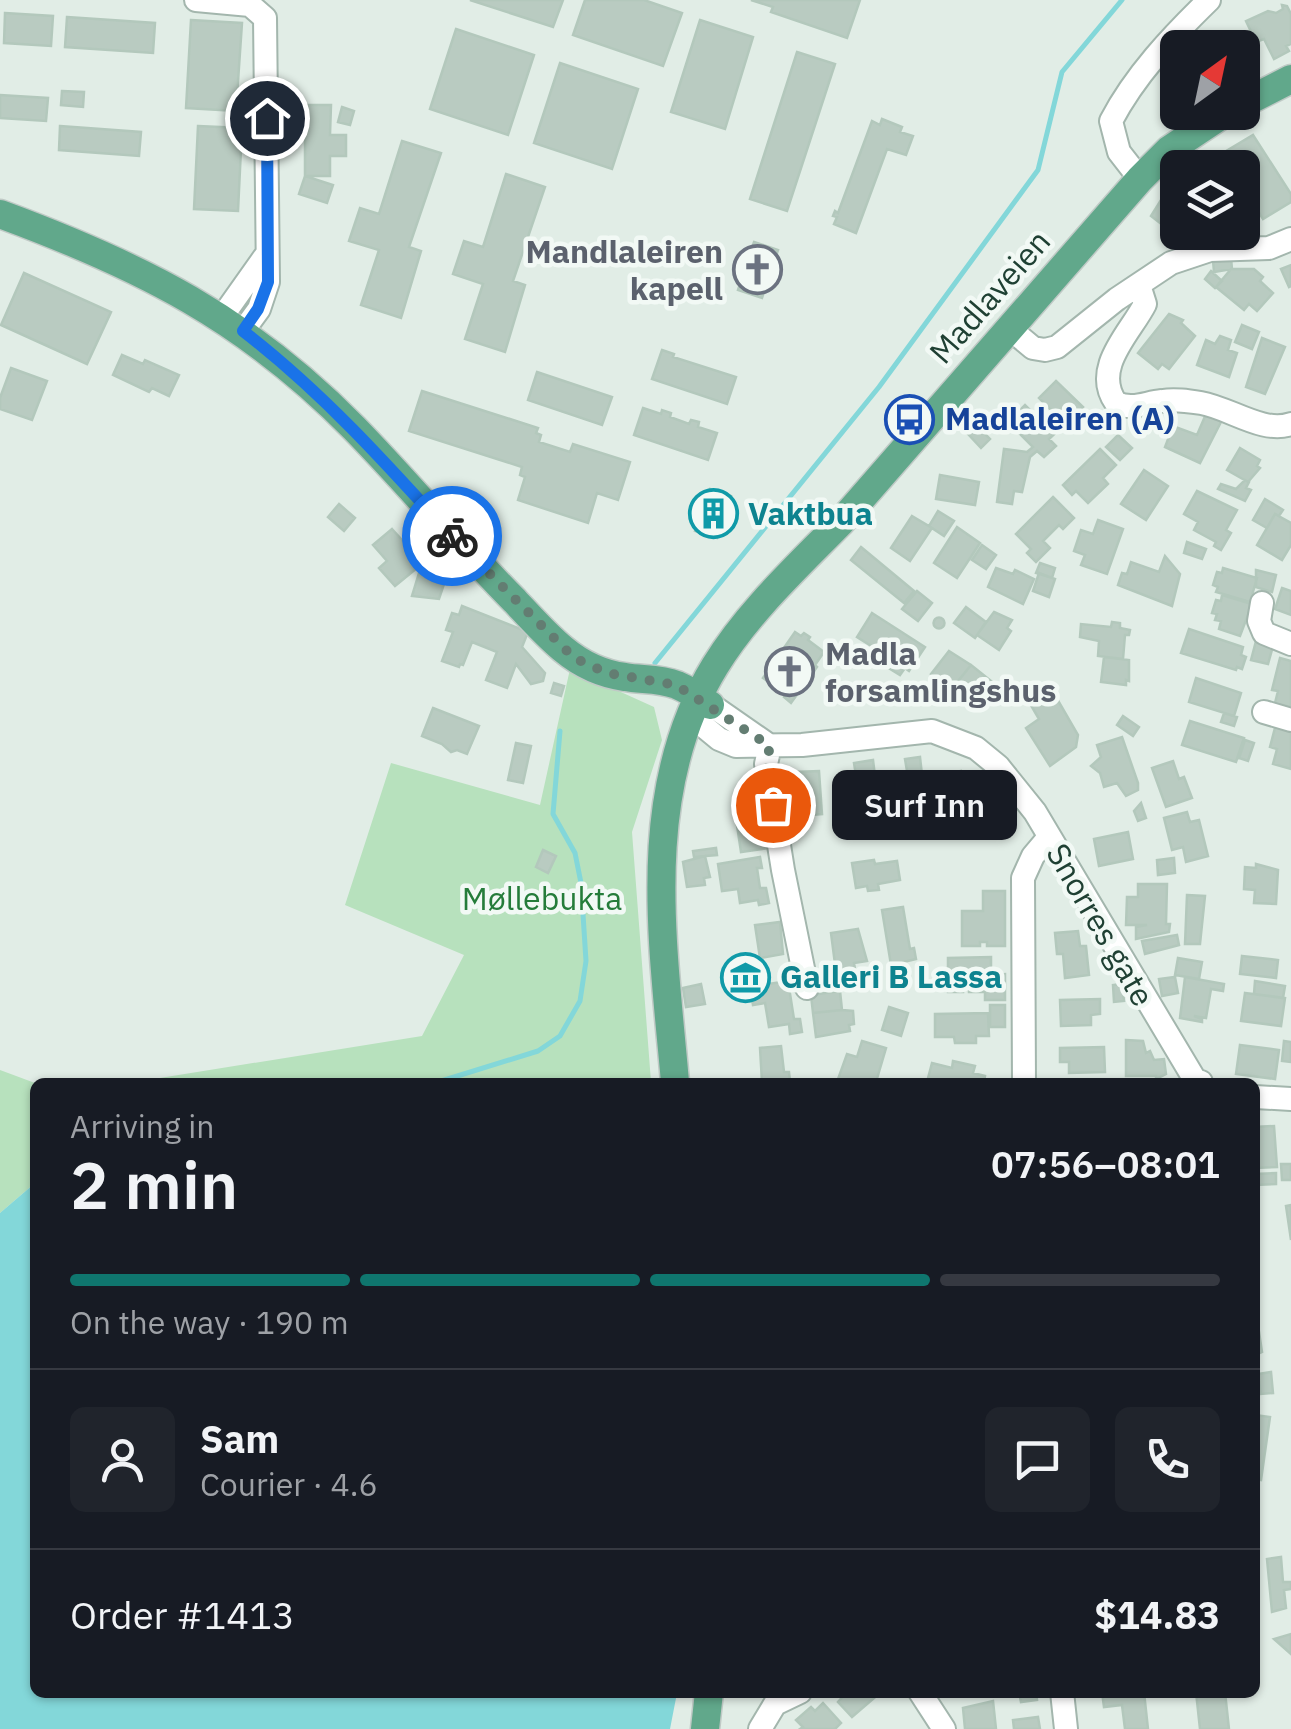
<!DOCTYPE html>
<meta charset="utf-8">
<style>
body{margin:0;font-family:"IBM Plex Sans",sans-serif;background:#20242c;color:#f1f3f6;height:100vh;display:flex;flex-direction:column;font-size:38px;white-space:nowrap}
*{box-sizing:border-box;margin:0}
p{font-size:32px;color:#9ea1a6}
.icon{flex:none;width:55px;height:55px;fill:none;stroke:currentColor;stroke-width:2;stroke-linecap:round;stroke-linejoin:round}
.map{position:relative;flex:1;overflow:hidden}
.details{position:absolute;left:30px;top:1078px;width:1230px;height:620px;display:flex;flex-direction:column;background:#171b24;border-radius:15px;box-shadow:0 2px 8px #0004}
.details>*{flex:none}
.needle{width:65px;rotate:33deg}
.controls{position:absolute;left:1160px;top:30px;display:grid;gap:20px}
.controls a{display:grid;place-items:center;width:100px;height:100px;border-radius:15px;background:#171b24;box-shadow:0 2px 8px #0004;font-size:50px}
.pin{position:absolute;display:grid;place-items:center;width:85px;height:85px;color:#fff;margin:-42px;border:5px solid #fff;border-radius:50%;box-shadow:0 2px 10px #0007}
.courier{position:absolute;display:grid;place-items:center;width:100px;height:100px;margin:-50px;border:8px solid #1a73e8;border-radius:50%;background:#fff;color:#222;box-shadow:0 2px 12px #0007}
.bubble{position:absolute;height:70px;border-radius:15px;background:#171b24;box-shadow:0 2px 8px #0004;font-size:32px;font-weight:600;line-height:70px;text-align:center}
.head em{font-style:normal;font-weight:600}
.head div{display:flex;flex-direction:column-reverse}
.head{display:flex;align-items:center;justify-content:space-between;height:170px;padding:0 40px}
h1{font-size:65px;font-weight:600;line-height:75px}
.bar{display:grid;grid-template-columns:repeat(4,1fr);gap:15px 10px;align-content:center;height:120px;padding:0 40px}
.bar i{height:12px;border-radius:8px;background:#363941}
.bar .selected{background:#0f766e}
.bar p{grid-column:span 4}
.line{display:flex;align-items:center;gap:25px;padding:0 40px;border-top:2px solid #363941}
.line div{flex:1}
.round{display:grid;place-items:center;flex:none;width:105px;height:105px;border-radius:15px;background:#20242c}
.map>svg:first-child{display:block}
.green{fill:#b7e1bd}
.water{fill:#83d7d9}
.lines{fill:none;stroke-linecap:round;stroke-linejoin:round}
.stream{stroke:#83d7d9;stroke-width:5}
.building{fill:#b9cbc1;stroke:#b3c8bc;stroke-width:2.5}
.minor-casing{stroke:#a3b6ad;stroke-width:26}
.major-casing{stroke:#c0cac6;stroke-width:31}
.minor{stroke:#fff;stroke-width:22}
.major{stroke:#61a88b;stroke-width:28}
.done{stroke:#637d72;stroke-width:10;stroke-dasharray:0 18}
.route{stroke:#1a73e8;stroke-width:12}
.labels{text-anchor:middle;stroke-width:9;stroke-linejoin:round;paint-order:stroke}
.worship-label{font-size:32px;font-weight:bold;fill:#5b616d;stroke:#f2f9f5;text-anchor:end}
.street-label{font-size:32px;fill:#1f4033;stroke:#f2f9f5}
.transit-label{font-size:32px;font-weight:bold;fill:#164399;stroke:#f2f9f5;text-anchor:start}
.culture-label{font-size:32px;font-weight:bold;fill:#0d838f;stroke:#f2f9f5;text-anchor:start}
.park-label{font-size:32px;fill:#257c3a;stroke:#f2f9f5}
</style>
<div class="map">
<svg width="1291" height="1729" viewBox="0 0 1291 1729">
<rect width="100%" height="100%" fill="#e1ede6"/>
<path class="green" d="M570,669L654,707L662,740L632,832L651,1082H135L422,1036L464,955L345,905L391,763L540,805Z
M0,1070L35,1083V1183L0,1213Z"/>
<path class="water" d="M35,1183V1692L677,1693L670,1729H0V1213Z"/>
<g class="lines">
<path class="stream" d="M655,663L879,387L1038,170L1062,72L1122,0
M438,1082L538,1051L560,1036L580,1001L586,961L581,883L575,853L553,814L560,731"/>
</g>
<path class="building" d="M470,0H563L553,27Z
M585,0H644L682,13L663,66L573,35Z
M751,0H860L847,38L771,12L773,7Z
M1282,5L1287,6L1291,14V44L1286,46L1289,51L1274,59L1264,39L1256,42L1246,21L1268,11L1276,13L1283,9Z
M5,13L53,16L51,46L4,43Z
M67,17L155,23L153,53L65,47Z
M191,20L242,23L236,111L186,108Z
M700,20L753,37L725,129L671,112Z
M456,29L534,55L508,135L430,109Z
M1226,35L1230,42L1235,40L1240,48H1204Z
M797,52L835,64L787,211L750,199Z
M560,63L638,89L612,169L534,143Z
M62,91L84,92L83,107L61,105Z
M0,95L48,98L46,121L0,118Z
M305,105H331L330,135H346V156H330V176H305Z
M342,107L354,111L350,125L338,122Z
M882,119L902,127L900,132L913,136L906,155L887,149L856,233L834,224L837,217L833,216L835,211L838,213L872,121L880,125Z
M60,126L141,132L139,156L59,150Z
M198,126L242,128L238,211L194,209Z
M1253,135L1291,194V202L1263,219L1242,185V168H1232L1223,153Z
M402,141L441,153L409,247L421,251L401,318L361,305L379,250L349,241L360,208L379,214Z
M506,174L545,187L513,281L525,285L505,352L465,339L483,284L453,274L464,241L483,247Z
M305,176L333,185L327,203L299,194Z
M1176,176L1178,217L1169,230L1151,216Z
M754,242L778,250L762,298L738,290Z
M1231,258L1232,269L1214,272L1213,260Z
M1291,265V286L1289,287L1281,269Z
M1231,269H1254L1263,277L1260,281L1273,293L1257,311L1249,304L1244,310L1216,287Z
M1211,271L1222,281L1215,288L1205,279Z
M24,273L111,312L87,364L1,325Z
M1169,314L1183,320L1181,323L1195,336L1169,369L1162,364L1158,369L1138,353Z
M1242,325L1259,332L1252,349L1235,342Z
M1220,336L1231,340L1228,350L1237,353L1229,377L1197,365L1206,340L1215,344Z
M1262,338L1285,347L1265,394L1246,387Z
M662,350L674,354L673,357L736,377L727,404L652,379Z
M122,355L143,364L145,360L179,375L169,396L152,388L149,392L113,375Z
M11,368L47,381L32,420L0,409V398Z
M537,372L612,397L602,425L528,400Z
M1056,381L1083,407L1049,439L1056,446L1044,457L1037,451L1030,457L1022,492L1014,491L1012,504L997,502L1004,449L1027,452L1033,447L1008,422L1025,405L1050,430L1058,422L1053,417L1056,415L1039,398Z
M422,391L538,428L536,433L541,435L539,442L570,452L573,444L630,462L618,500L597,493L588,523L518,500L525,477L520,475L522,467L409,431Z
M643,408L661,414L662,410L671,413L670,417L689,424L691,420L699,422L698,427L717,433L708,460L634,435Z
M1206,414L1222,420L1200,463L1165,447L1173,426L1197,435Z
M976,425L990,439L981,448L968,434Z
M1118,435L1132,448L1120,460L1106,447Z
M1240,448L1260,460L1257,466L1260,468L1248,482L1227,470Z
M1100,449L1116,465L1103,478L1108,484L1088,503L1076,491L1072,495L1063,485Z
M1144,470L1168,486L1146,520L1121,504Z
M940,475L979,482L975,505L936,499Z
M1245,480L1249,482L1246,488L1251,490L1245,501L1218,489L1221,484L1236,489Z
M710,489L731,496L717,538L695,531Z
M1197,491L1237,510L1226,530L1231,533L1221,550L1214,546L1216,542L1194,530L1198,522L1184,514Z
M1053,497L1074,518L1063,529L1059,525L1043,541L1050,548L1036,562L1027,553L1031,549L1016,534Z
M1265,499L1283,510L1279,516L1275,514L1267,528L1253,520Z
M339,504L355,518L344,531L328,517Z
M938,511L954,521L944,536L929,526Z
M1275,514L1291,523V545L1282,560L1257,545Z
M912,516L932,528L910,561L891,548Z
M1098,520L1123,529L1107,574L1081,565L1085,555L1074,551L1081,530L1093,534Z
M957,527L980,543L957,578L934,563Z
M392,529L423,563L395,586L379,568L387,561L373,545Z
M1187,542L1206,549L1202,559L1184,553Z
M982,545L996,555L986,569L972,560Z
M861,547L914,591L904,603L851,560Z
M1165,556L1180,574L1172,606L1118,585L1122,573L1127,574L1131,562L1159,572Z
M1040,563L1055,568L1052,578L1036,573Z
M996,568L1013,574L1015,570L1034,579L1023,604L988,587Z
M1223,568L1257,578L1250,602L1216,592L1218,587L1213,585L1217,572L1222,573Z
M1256,570L1276,575L1272,592L1256,587Z
M419,573L445,581L439,599L412,596Z
M1039,573L1055,579L1049,597L1033,591Z
M1282,588L1291,591V615L1275,609Z
M917,591L932,603L918,621L902,609Z
M1222,595L1252,604L1240,636L1219,629L1221,621L1215,620L1217,614L1212,613L1216,600L1221,601Z
M462,606L528,632L522,647L545,673L543,681L531,684L516,664L507,688L486,680L497,652L472,642L463,665L460,664L459,667L442,661L453,632L446,630L452,613L459,615Z
M966,607L986,622L975,638L954,623Z
M994,612L1012,620L1007,628L1011,631L999,650L977,635Z
M872,613L925,647L909,671L905,668L900,675L879,662L884,654L857,637Z
M933.5 623a5.5 5.5 0 1 1 11 0a5.5 5.5 0 1 1-11 0Z
M1112,622L1120,623V628L1130,630L1129,635H1125L1123,659L1098,656L1099,641L1080,637L1081,624L1111,627Z
M1189,629L1243,647L1241,655L1246,657L1242,669L1237,667L1236,670L1181,653Z
M795,632L801,636L804,633L810,637L808,640L824,652L815,665L817,667L791,703L784,697L786,694L763,678Z
M1256,641L1273,646L1268,664L1251,660Z
M949,651L971,665L951,690L931,674Z
M1104,657L1129,660V681L1126,680V685L1101,682Z
M1280,658L1291,661V707L1275,703L1278,691L1272,690Z
M971,665L1001,689L989,705L958,681Z
M1196,678L1241,693L1234,716L1189,702Z
M554,683L564,686L561,696L551,693Z
M1042,688L1046,694L1052,690L1078,735L1076,747L1050,766L1026,728L1039,719L1025,695Z
M433,708L479,726L467,754L457,750L451,752L442,744L422,736Z
M1224,713L1237,717L1234,726L1221,722Z
M1123,716L1139,727L1133,736L1117,725Z
M1190,721L1244,738L1236,762L1182,745Z
M1276,724L1291,728V769L1273,764L1277,749L1270,747Z
M1122,737L1138,783V790L1126,796L1117,783L1104,787L1100,773L1091,766L1101,757L1097,745Z
M1245,740L1254,743L1248,761L1239,758Z
M516,743L531,746L523,783L508,780Z
M920,757L922,775L908,777L905,759Z
M873,760L875,776L895,772L898,791L889,793L888,786L877,788L881,810L857,814L854,802L860,801L854,763Z
M1173,761L1179,779L1184,777L1192,798L1166,807L1152,768Z
M819,771L822,814L800,816L799,788L794,789L793,772Z
M961,771L966,798L933,803L930,782L945,779L944,774Z
M763,788L770,848L741,852L735,812L745,796L752,795L751,791Z
M966,798L969,818L929,824L928,815L935,814L933,803Z
M1141,803L1146,818L1138,821L1134,811Z
M1187,812L1190,822L1199,820L1208,856L1186,862L1183,847L1172,850L1164,818Z
M997,818L998,827L980,831L978,822Z
M1128,832L1133,859L1099,866L1094,839Z
M716,848L717,855L694,857L693,851Z
M543,850L556,856L548,873L536,867Z
M705,856L710,877L704,878L705,885L687,887L683,862Z
M760,857L762,868H757L760,888H766L769,903L759,905L758,900L740,903L738,889L722,891L718,864Z
M1174,858L1175,873L1158,875L1157,860Z
M874,860L875,864L897,861L900,880L878,884L879,890L868,891L867,886L856,888L852,863Z
M1256,864L1278,870L1276,904L1254,903L1255,890L1244,889L1245,867L1256,868Z
M1138,884H1167L1166,924H1170L1169,932L1136,939V927L1147,925H1126L1127,897H1138Z
M983,891H1005V946H987V942H980V946H962V911H983Z
M1187,895L1205,896L1200,944H1185Z
M903,907L910,949L914,948L916,959L891,965L882,910Z
M780,922L783,954L760,958L755,925Z
M858,929L867,961L854,963L855,969L849,980L824,986L823,966L835,964L831,933Z
M1078,931L1080,946H1086L1089,975L1065,978L1063,954H1057L1055,933Z
M1177,935L1179,945L1145,954L1142,941Z
M1242,956L1278,960L1276,978L1240,974Z
M991,957V975L1005,974V1000H985V992H969V988H963V992H948V958Z
M1178,958L1202,962L1199,979L1175,975Z
M1175,977L1178,993L1162,996L1159,979Z
M1185,977L1224,984L1223,991L1211,989L1206,1018L1194,1016L1202,1019V1022L1180,1018Z
M788,981L794,1019H800L802,1032L790,1034L789,1024L769,1027L765,1003L753,1005L750,987Z
M1255,981L1285,986L1283,998L1254,994Z
M701,984L705,1004L686,1007L683,988Z
M1122,984L1124,1001L1114,1002L1113,985Z
M840,991L842,1010L813,1013L811,995Z
M1245,993L1285,998L1281,1026L1241,1021Z
M1100,999V1014L1091,1015V1025L1061,1026L1060,1000Z
M990,1005H1005V1027H990Z
M889,1007L908,1013L901,1036L882,1030Z
M842,1010L853,1011L854,1024L849,1025L850,1031L816,1037L813,1013Z
M988,1013L989,1036H976V1043H955L954,1037H935V1014Z
M1126,1040L1143,1041L1146,1053L1150,1051L1154,1060L1164,1059L1166,1074L1156,1079V1076H1126Z
M862,1041L886,1048L876,1082H837L847,1054L857,1057Z
M1284,1041L1291,1042V1062L1282,1061Z
M1240,1045L1279,1050L1275,1079L1236,1074Z
M781,1046L784,1072H789L790,1082H762L760,1048Z
M1104,1047L1105,1072L1069,1073V1062H1060V1048Z
M953,1061L975,1066L973,1073L985,1076L984,1082H927L932,1063L952,1068Z
M1274,1126L1277,1167L1255,1168V1127Z
M1281,1164H1291V1180H1282Z
M1276,1173V1184L1255,1185V1174Z
M1291,1205V1240L1286,1206Z
M1259,1332L1262,1352L1255,1355V1333Z
M1271,1372L1273,1393L1261,1394L1258,1374Z
M1255,1415L1270,1417L1261,1480L1255,1479Z
M1281,1557L1283,1582H1291V1589L1284,1590L1286,1608L1272,1612L1267,1559Z
M1291,1634V1654L1274,1639Z
M881,1692L852,1717L838,1702L847,1692Z
M1019,1692H1036L1037,1700L1021,1702Z
M1102,1692H1144L1148,1729H1125L1122,1705L1104,1707Z
M1196,1692H1225L1229,1729H1200Z
M993,1701L996,1729H965L963,1708Z
M823,1703L841,1723L835,1729H800L803,1727L796,1720L811,1707L815,1711Z
M1038,1717L1040,1729H1014L1013,1720Z"/>
<g class="lines">
<defs>
<path id="minor" d="M196,0L250,5L265,18L268,282L259,309L243,331
M1140,179L1119,152L1111,121C1135,75 1172,36 1209,0
M1139,285L1145,304C1131,332 1091,368 1116,403C1133,410 1144,403 1162,401C1175,399 1188,401 1201,403C1230,408 1263,434 1291,424
M222,317L266,255
M1009,328L1033,348L1045,350L1057,347L1117,299L1171,263L1210,250L1269,248L1291,239
M1262,603L1259,621L1264,633L1291,644
M711,705L770,746
M1264,712L1291,720
M702,725L719,739L736,746L802,745L932,731L976,748L998,766L1035,812L1195,1080L1201,1082
M770,746L766,764L783,870L807,988
M1024,1082L1023,878L1033,856L1049,837
M1255,1097L1291,1099
M920,1692L944,1729
M1062,1692L1066,1729
M760,1729L775,1704L800,1692"/>
<path id="major" d="M1242,104L1291,79
M0,214C141,266 247,319 354,428C409,484 459,545 515,601C530,617 546,635 563,649C581,664 602,674 625,677C642,680 659,678 677,685C689,690 699,697 710,705
M675,1082C663,944 638,791 715,666C748,612 796,568 840,523L1140,179L1169,150L1226,112
M705,1729L709,1692"/>
</defs>
<use href="#minor" class="minor-casing"/>
<use href="#major" class="major-casing"/>
<use href="#minor" class="minor"/>
<use href="#major" class="major"/>
</g>
<g class="lines">
<path class="done" d="M452,536L574,658L607,673L676,685L770,746L766,764L773,805"/>
<path class="route" d="M267,118L268,282L258,309L243,331C321,391 386,463 452,536"/>
</g>
<defs>
<symbol id="church-ring" viewBox="-11 -11 22 22"><circle r="9.5" fill="#f2f9f5" stroke="#6b7280" stroke-width="1.5"/><path d="M-1.2-6h2.4v3.5h3.3v2.4h-3.3V6h-2.4V-.1h-3.3v-2.4h3.3Z" fill="#6b7280"/></symbol>
<symbol id="bus-ring" viewBox="-11 -11 22 22"><circle r="9.5" fill="#f2f9f5" stroke="#1a4fb4" stroke-width="1.5"/><path d="M-5-6H5V4H4V6H2V4H-2V6H-4V4H-5ZM-3.5-4V0h7V-4ZM-3.5 1.2v1.5H-2V1.2ZM2 1.2v1.5H3.5V1.2Z" fill="#1a4fb4"/></symbol>
<symbol id="building-ring" viewBox="-11 -11 22 22"><circle r="9.5" fill="#f2f9f5" stroke="#0f9aa8" stroke-width="1.5"/><path d="M-4-6H4V6H1V3H-1V6H-4ZM-2.5-4.3h1.7v1.8h-1.7ZM.8-4.3h1.7v1.8H.8ZM-2.5-1h1.7V.8h-1.7ZM.8-1h1.7V.8H.8Z" fill="#0f9aa8"/></symbol>
<symbol id="museum-ring" viewBox="-11 -11 22 22"><circle r="9.5" fill="#f2f9f5" stroke="#0f9aa8" stroke-width="1.5"/><path d="M0-6L6-3V-2H-6V-3ZM-5-1h2V3h-2ZM-1-1h2V3h-2ZM3-1h2V3H3ZM-6 4H6V6H-6Z" fill="#0f9aa8"/></symbol>
</defs>
<g fill-rule="evenodd">
<use href="#church-ring" x="730" y="242" width="55" height="55"/>
<use href="#bus-ring" x="882" y="392" width="55" height="55"/>
<use href="#building-ring" x="686" y="486" width="55" height="55"/>
<use href="#church-ring" x="762" y="644" width="55" height="55"/>
<use href="#museum-ring" x="718" y="950" width="55" height="55"/>
</g>
<g class="labels">
<g class="worship-label">
<text x="723" y="263">Mandlaleiren<tspan x="723" dy="37">kapell</tspan></text>
<text x="825" y="665" text-anchor="start">Madla<tspan x="825" dy="37">forsamlingshus</tspan></text>
</g>
<g class="street-label">
<text transform="translate(990 297) rotate(-49)" y="11">Madlaveien</text>
<text transform="translate(1100 925) rotate(60)" y="11">Snorres gate</text>
</g>
<g class="transit-label">
<text x="945" y="430">Madlaleiren (A)</text>
</g>
<g class="culture-label">
<text x="748" y="525">Vaktbua</text>
<text x="780" y="988">Galleri B Lassa</text>
</g>
<g class="park-label">
<text x="542" y="910">Møllebukta</text>
</g>
</g>
</svg>
<div class="controls">
<a><svg class="needle" viewBox="-14 -14 28 28"><path d="M0-13l5 13h-10z" fill="#e53935"/><path d="M0 13l5-13h-10z" fill="#9ea1a6"/></svg></a>
<a><svg class="icon" aria-label="layers" viewBox="0 0 24 24"><path d="M12 4l9 5-9 5-9-5zM3 14l9 5 9-5"/></svg></a>
</div>
<div class="pin" style="left:773px;top:805px;background:#ea580c"><svg class="icon" aria-label="bag" viewBox="0 0 24 24"><path d="M5 8h14l-1 12H6zM9 8a3 3 0 0 1 6 0"/></svg></div>
<div class="pin" style="left:267px;top:118px;background:#1f2937"><svg class="icon" aria-label="home" viewBox="0 0 24 24"><path d="M3 11l9-7 9 7M6 9v11h12V9"/></svg></div>
<div class="courier" style="left:452px;top:536px"><svg class="icon" aria-label="bike" viewBox="0 0 24 24"><circle cx="6" cy="16" r="4"/><circle cx="18" cy="16" r="4"/><path d="M6 16l4-8h5l3 8M10 8l3 8H6M13 5h3"/></svg></div>
<div class="bubble" style="left:832px;top:770px;width:185px">Surf Inn</div>
<section class="details">
<div class="head"><div><h1>2 min</h1><p>Arriving in</p></div><em>07:56–08:01</em></div>
<div class="bar"><i class="selected"></i><i class="selected"></i><i class="selected"></i><i></i><p>On the way · 190 m</p></div>
<div class="line" style="height:180px"><a class="round"><svg class="icon" aria-label="person" viewBox="0 0 24 24"><circle cx="12" cy="8" r="4"/><path d="M4 21q1-7 8-7t8 7"/></svg></a><div><b>Sam</b><p>Courier · 4.6</p></div><a class="round"><svg class="icon" aria-label="chat" viewBox="0 0 24 24"><path d="M4 5h16v11H9l-5 4z"/></svg></a><a class="round"><svg class="icon" aria-label="phone" viewBox="0 0 24 24"><path d="M5 4h4l2 5-3 2q2 4 5 5l2-3 5 2v4C11 20 4 13 5 4z"/></svg></a></div>
<div class="line" style="height:130px"><div>Order #1413</div><b>$14.83</b></div>
</section>
</div>
